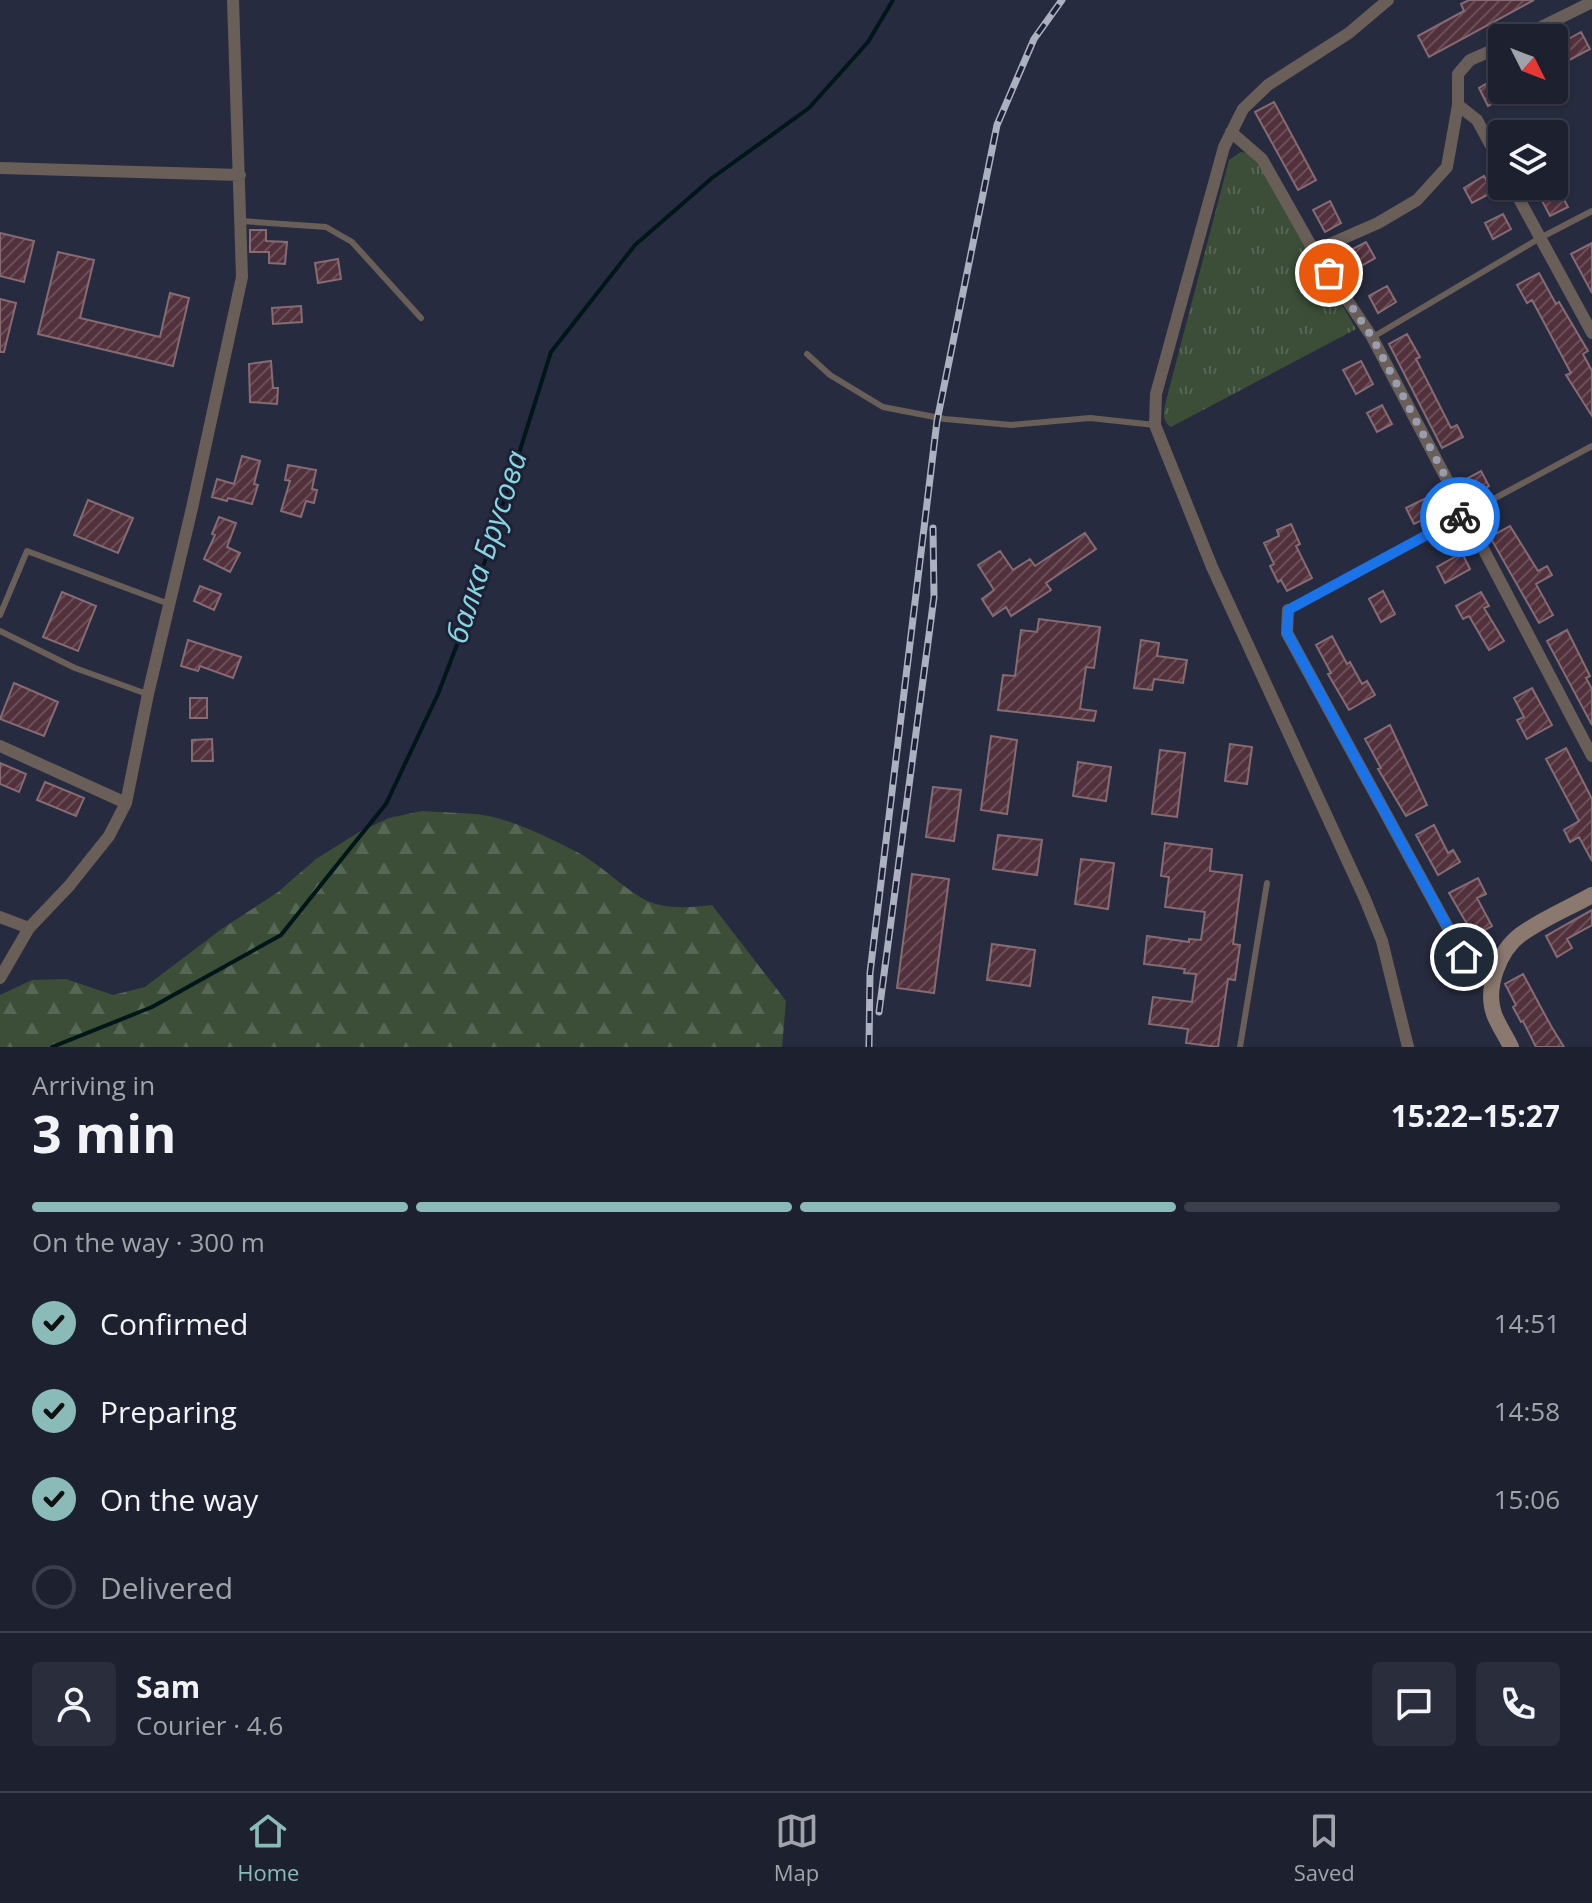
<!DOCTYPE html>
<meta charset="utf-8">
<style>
body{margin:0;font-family:"Open Sans",sans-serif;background:#2a2d3b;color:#f1f3f6;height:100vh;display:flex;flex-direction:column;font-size:30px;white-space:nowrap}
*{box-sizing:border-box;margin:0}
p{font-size:26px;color:#a0a3aa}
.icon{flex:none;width:44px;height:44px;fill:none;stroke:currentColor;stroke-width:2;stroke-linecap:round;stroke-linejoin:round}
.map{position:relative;height:1047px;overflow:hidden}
.details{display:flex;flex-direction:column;background:#1d202f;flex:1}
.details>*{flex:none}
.needle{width:52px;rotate:132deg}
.tools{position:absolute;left:1488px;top:24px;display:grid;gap:16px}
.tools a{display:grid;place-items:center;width:80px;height:80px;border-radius:8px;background:#1d202f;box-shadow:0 2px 6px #0004,0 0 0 2px #3b3e4b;font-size:40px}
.pin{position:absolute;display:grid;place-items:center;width:68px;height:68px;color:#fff;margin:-34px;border:4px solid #fff;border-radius:50%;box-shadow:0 2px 8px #0007}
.courier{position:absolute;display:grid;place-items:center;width:80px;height:80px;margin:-40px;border:6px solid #1a73e8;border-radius:50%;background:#fff;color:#222;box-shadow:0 2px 10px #0007}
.summary em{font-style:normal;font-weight:700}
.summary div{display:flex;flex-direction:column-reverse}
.summary{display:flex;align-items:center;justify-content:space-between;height:136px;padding:0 32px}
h1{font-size:52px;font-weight:700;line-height:60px}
.bar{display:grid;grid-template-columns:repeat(4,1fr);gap:12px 8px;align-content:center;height:96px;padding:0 32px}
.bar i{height:10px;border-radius:6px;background:#3b3e4b}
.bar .active{background:#8bbbb9}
.bar p{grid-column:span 4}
.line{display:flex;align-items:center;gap:20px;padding:0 32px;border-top:2px solid #3b3e4b}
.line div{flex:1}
.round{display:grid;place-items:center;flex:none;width:84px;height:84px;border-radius:8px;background:#2a2d3b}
ol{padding:0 32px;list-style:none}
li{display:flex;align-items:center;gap:24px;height:88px}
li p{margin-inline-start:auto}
li .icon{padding:8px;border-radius:50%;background:#8bbbb9;color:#111;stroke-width:4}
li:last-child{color:#a0a3aa}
li i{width:44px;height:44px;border:4px solid #3b3e4b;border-radius:50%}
.menu{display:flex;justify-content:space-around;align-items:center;height:112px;border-top:2px solid #3b3e4b;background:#1d202f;font-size:22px;color:#a0a3aa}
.menu a{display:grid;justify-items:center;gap:4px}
.menu .active{color:#8bbbb9}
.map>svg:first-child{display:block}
.grass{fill:url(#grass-tufts)}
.forest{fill:url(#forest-firs)}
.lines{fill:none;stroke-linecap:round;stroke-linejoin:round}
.stream{stroke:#011619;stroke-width:4}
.building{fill:url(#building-hatch);stroke:#876b73;stroke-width:2}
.lane{stroke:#695e58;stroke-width:6}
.street{stroke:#695e58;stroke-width:12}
.secondary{stroke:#8b7970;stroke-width:16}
.rail-casing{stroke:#adb0c0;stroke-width:7}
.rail{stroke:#1e2135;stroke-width:4;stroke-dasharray:12;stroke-linecap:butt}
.done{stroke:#999dad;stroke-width:8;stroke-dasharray:0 14.4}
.route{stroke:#1a73e8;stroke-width:10}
.labels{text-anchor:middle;stroke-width:6;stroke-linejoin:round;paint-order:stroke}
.water-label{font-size:30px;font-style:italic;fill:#86d7e1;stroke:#1e2135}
</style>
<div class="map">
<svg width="1592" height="1047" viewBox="0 0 1592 1047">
<defs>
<pattern id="grass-tufts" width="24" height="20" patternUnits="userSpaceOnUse" patternTransform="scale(2)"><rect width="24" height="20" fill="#3c4e38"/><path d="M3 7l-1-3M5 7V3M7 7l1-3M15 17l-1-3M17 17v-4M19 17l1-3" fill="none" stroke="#576755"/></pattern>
<pattern id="forest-firs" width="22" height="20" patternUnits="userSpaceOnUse" patternTransform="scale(2)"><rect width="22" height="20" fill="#3c4e38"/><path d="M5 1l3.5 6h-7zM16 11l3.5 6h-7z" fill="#576755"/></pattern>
<pattern id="building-hatch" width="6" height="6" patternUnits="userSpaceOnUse" patternTransform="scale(2)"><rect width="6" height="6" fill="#52313c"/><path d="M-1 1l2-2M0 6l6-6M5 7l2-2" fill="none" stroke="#6a4e58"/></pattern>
</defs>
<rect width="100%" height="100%" fill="#272b3f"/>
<path class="grass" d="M1241,152L1248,153L1261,164L1356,329L1171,427C1161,421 1164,411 1166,401L1229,160Z"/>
<path class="forest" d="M422,811C442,813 463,812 483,815C514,820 547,837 575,851C599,863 617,883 640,897C660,910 689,908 712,905L786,1001L782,1047H0V995L32,980L66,979L113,995L145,987L223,928L278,892L316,859L359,832L389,818Z"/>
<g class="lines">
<path class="stream" d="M52,1047L152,1007L281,935L352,846L386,804L438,694L466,621L551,352L635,245L712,178L809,108L868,42L893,0"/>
</g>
<path class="building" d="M1469,0H1534L1429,57L1418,36L1464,11L1461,4Z
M1581,32L1590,49L1554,68V47Z
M1498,77L1502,90L1508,95L1488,106L1479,88Z
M1274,102L1316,180L1298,190L1255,112Z
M1484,176L1493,192L1472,203L1464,188Z
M1555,183L1568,207L1550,216L1538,193Z
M1330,201L1341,223L1325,232L1313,210Z
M1503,214L1511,229L1493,239L1485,223Z
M250,230H266V241L287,242L285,264L269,263V252H250Z
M0,233L34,241L24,282L0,276Z
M1366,242L1375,258L1354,270L1345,253Z
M1592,243V293L1571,254Z
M58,252L94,260L80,318L160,337L170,293L189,298L173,366L38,334Z
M338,259L341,279L318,283L315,263Z
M1539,273L1556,304L1559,302L1588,351L1583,354L1592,371V416L1566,375L1571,373L1532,300L1527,303L1517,285Z
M1387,286L1396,302L1378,313L1369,296Z
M0,299L16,303L4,352H0Z
M301,306L302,322L273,324L272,308Z
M1407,334L1420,357L1416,359L1451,428L1457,425L1463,437L1442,448L1389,344Z
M271,361L273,388H278L277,404L250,402L249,364Z
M1361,361L1373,384L1356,394L1343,370Z
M1382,405L1392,424L1377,432L1367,413Z
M242,456L260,461L254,484L258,485L252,504L228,498L227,501L212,497L217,479L234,484Z
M288,465L316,470L312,489L317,490L314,503L306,501L301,517L281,511L290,481L285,480Z
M1481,471L1489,486L1467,498L1459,483Z
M1428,497L1437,513L1414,524L1406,508Z
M88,500L133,518L118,553L74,535Z
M219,517L236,523L227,547L240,553L230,572L204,559L215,535L212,534Z
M1291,524L1300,544L1296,546L1312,578L1287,591L1281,580L1278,582L1270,566L1274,564L1264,543L1279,536L1277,530Z
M1510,526L1538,571L1547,566L1552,575L1536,584L1553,615L1539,623L1490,537Z
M1085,533L1096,549L1046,583L1051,590L1011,616L1006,607L993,616L982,599L994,590L978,565L1000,551L1013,570L1030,559L1035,566Z
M1462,553L1470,569L1445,583L1437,567Z
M200,586L221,594L214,610L194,601Z
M1383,591L1395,614L1381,622L1369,599Z
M62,592L96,606L78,651L43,637Z
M1481,592L1489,606L1484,608L1504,641L1489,650L1469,616L1463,619L1456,606Z
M1039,619L1100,627L1094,668L1086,667L1080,709L1096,711L1094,721L998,710L1003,675L1015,676L1021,630L1037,632Z
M1567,630L1590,676L1586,678L1592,689V725L1547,641Z
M1332,636L1347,664L1350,662L1362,684L1367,681L1375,695L1349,710L1328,674L1331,673L1316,645Z
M188,640L241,657L233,678L200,666L198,671L181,666Z
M1141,640L1159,643L1157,656L1187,660L1183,683L1154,679L1152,690L1134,688Z
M14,683L58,702L44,736L0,719Z
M1532,688L1552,725L1527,739L1517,720L1524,717L1514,698Z
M190,698H207V718H190Z
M1390,725L1427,805L1406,816L1378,769L1381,768L1365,739Z
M991,736L1017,740L1007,814L981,810Z
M212,739L213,761H192V740Z
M1230,744L1252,747L1247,784L1225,781Z
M1566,748L1592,799V861L1579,837L1570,842L1564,830L1579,821L1546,759Z
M1160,750L1185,753L1177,817L1152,814Z
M1078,762L1111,767L1106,801L1073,796Z
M0,763L26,774L19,792L0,784Z
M45,782L84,798L76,816L37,800Z
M933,787L961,790L954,841L926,837Z
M1434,825L1448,853L1453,850L1460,862L1438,875L1416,835Z
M998,835L1042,840L1037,875L993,869Z
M1165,843L1212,849L1210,871L1242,875L1233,944L1240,945L1235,980L1228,979L1218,1047L1186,1043L1188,1029L1149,1024L1153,997L1192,1002L1196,974L1184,973L1185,969L1144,964L1147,936L1189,942V939L1201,940L1205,912L1165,907L1169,877L1161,876Z
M1081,859L1114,863L1108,909L1075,904Z
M912,874L949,879L934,993L897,988Z
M1478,878L1486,894L1477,898L1492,926L1474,936L1449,893Z
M1592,910V925L1567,939L1572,948L1557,957L1546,936Z
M992,944L1035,950L1030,986L987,980Z
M1523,974L1551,1026L1564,1047H1536L1523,1021L1521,1022L1513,1007L1516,1005L1505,984Z"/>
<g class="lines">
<path class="lane" d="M241,221L326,227L352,242L421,318
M1373,337L1540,238L1592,211
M807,354L830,375L883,407L945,419L1011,425L1090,418L1155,425
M1289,609L1592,446
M0,615L27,551L169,604
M0,631L75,668L147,694
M1240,1047L1267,883"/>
<path class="street" d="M1388,0L1349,33L1268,85L1243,109L1224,147L1156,394L1155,425L1212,567L1365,899L1382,941L1408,1047
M1519,38L1592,2
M1458,105L1477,120L1502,166
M1231,132L1262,159L1314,251L1372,337L1592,756
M0,168L240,175
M1512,186L1592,333
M1314,251L1378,223L1417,200L1447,167L1458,105V74L1470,60L1502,46
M1288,610L1287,633L1464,957L1495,970
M0,746L126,803
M0,917L29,928
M0,978L29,928L69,886L109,836L126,803L148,694L192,508L242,277L233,0"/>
<path class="secondary" d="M1511,1047C1506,1036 1498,1025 1494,1014C1485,988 1499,951 1520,935C1542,919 1569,908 1592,895"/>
<defs>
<path id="rail" d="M879,1012L934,597L933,528
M869,1047L870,973L937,421L997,125L1034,39L1062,0"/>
</defs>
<use href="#rail" class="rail-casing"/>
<use href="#rail" class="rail"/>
</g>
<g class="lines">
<path class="done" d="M1329,273L1372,337L1465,514L1460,517"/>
<path class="route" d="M1460,517L1288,610L1287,633L1464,957"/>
</g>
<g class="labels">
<g class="water-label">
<text transform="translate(487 547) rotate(-72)" y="10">балка Брусова</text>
</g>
</g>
</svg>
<div class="tools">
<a><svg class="needle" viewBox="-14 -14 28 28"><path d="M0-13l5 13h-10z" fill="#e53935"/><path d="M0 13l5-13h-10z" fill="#a0a3aa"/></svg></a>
<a><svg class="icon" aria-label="layers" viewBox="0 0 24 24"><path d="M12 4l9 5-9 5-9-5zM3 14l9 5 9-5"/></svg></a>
</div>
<div class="pin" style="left:1329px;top:273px;background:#ea580c"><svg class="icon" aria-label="bag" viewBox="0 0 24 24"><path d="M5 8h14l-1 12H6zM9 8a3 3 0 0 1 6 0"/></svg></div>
<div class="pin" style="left:1464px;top:957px;background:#1f2937"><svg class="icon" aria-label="home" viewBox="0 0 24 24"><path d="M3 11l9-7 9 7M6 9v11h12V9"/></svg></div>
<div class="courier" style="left:1460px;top:517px"><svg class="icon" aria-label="bike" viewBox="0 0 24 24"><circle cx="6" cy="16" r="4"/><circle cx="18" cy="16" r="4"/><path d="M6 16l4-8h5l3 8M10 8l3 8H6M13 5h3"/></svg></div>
</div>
<section class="details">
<div class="summary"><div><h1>3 min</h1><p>Arriving in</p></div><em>15:22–15:27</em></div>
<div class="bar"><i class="active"></i><i class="active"></i><i class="active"></i><i></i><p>On the way · 300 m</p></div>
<ol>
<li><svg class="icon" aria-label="check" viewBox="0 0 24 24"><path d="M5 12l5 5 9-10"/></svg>Confirmed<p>14:51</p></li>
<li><svg class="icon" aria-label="check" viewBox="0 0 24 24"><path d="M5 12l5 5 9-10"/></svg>Preparing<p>14:58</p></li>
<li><svg class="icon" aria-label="check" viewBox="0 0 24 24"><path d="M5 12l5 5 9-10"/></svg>On the way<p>15:06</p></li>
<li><i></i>Delivered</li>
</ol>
<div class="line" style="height:144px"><a class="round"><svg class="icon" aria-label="person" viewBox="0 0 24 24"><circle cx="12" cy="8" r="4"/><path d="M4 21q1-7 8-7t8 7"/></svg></a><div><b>Sam</b><p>Courier · 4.6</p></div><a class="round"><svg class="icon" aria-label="chat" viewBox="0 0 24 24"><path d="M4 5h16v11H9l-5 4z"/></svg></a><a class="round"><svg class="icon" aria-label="phone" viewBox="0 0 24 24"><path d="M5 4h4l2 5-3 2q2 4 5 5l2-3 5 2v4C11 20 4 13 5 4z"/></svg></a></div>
</section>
<nav class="menu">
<a class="active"><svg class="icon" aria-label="home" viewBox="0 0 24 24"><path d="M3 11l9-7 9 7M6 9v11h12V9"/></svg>Home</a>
<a><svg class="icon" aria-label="map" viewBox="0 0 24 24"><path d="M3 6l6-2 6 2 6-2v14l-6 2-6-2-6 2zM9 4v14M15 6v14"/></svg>Map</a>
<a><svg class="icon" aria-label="saved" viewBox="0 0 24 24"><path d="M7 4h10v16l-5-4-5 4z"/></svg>Saved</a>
</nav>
